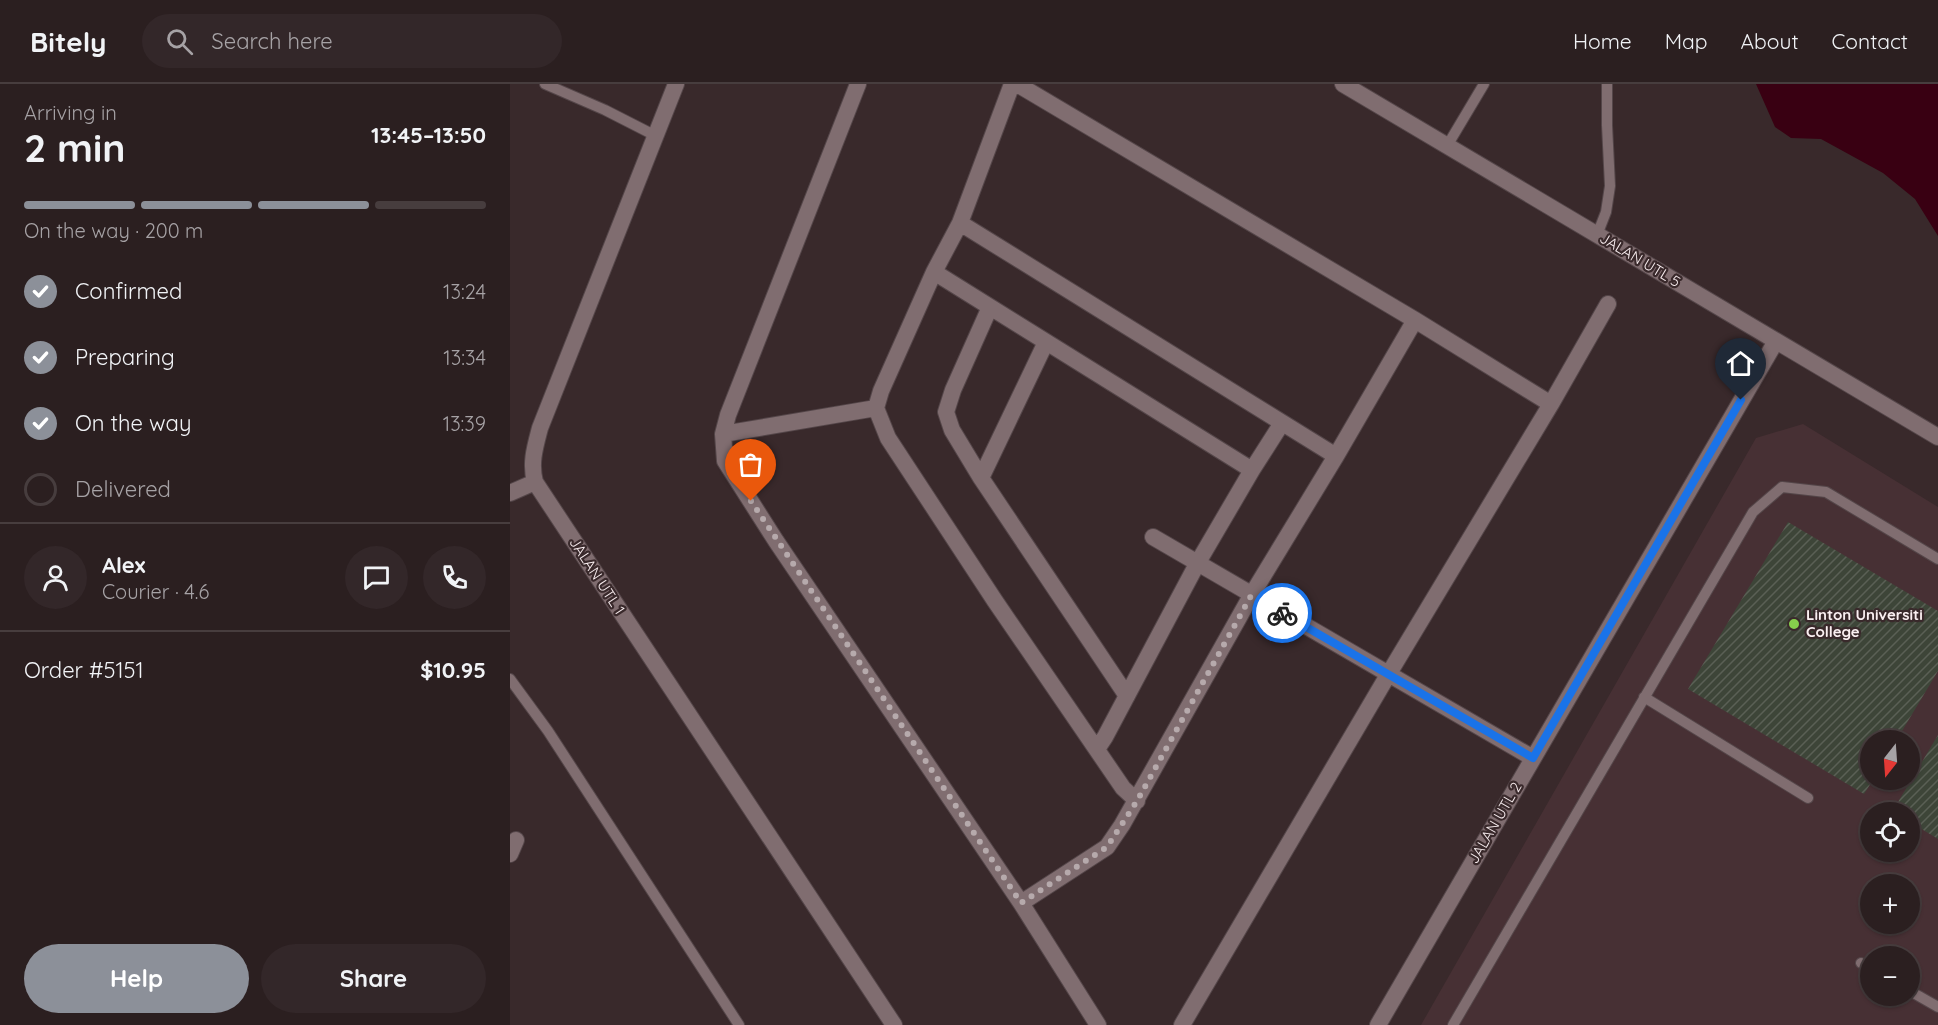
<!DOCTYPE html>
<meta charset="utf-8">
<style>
body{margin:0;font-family:Quicksand,sans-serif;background:#332729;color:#f1f3f6;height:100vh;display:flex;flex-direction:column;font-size:22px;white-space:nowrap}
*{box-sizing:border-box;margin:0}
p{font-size:20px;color:#a6a2a5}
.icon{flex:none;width:33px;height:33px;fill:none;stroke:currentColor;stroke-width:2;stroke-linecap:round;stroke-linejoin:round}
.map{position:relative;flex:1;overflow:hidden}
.drawer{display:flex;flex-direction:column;background:#2b1f20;width:510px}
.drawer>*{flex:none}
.needle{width:39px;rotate:197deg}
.fabs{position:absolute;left:1350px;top:646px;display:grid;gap:12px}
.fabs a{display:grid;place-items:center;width:60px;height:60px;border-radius:50%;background:#2b1f20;box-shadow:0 2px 4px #0004,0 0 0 2px #473d3e;font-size:30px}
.pin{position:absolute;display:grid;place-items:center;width:51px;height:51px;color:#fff;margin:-62px -26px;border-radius:50% 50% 50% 0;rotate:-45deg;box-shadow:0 0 6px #0007}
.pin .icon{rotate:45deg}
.courier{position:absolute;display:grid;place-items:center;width:60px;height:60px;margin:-30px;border:4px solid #1a73e8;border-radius:50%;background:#fff;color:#222;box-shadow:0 2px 8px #0007}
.headline em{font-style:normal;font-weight:800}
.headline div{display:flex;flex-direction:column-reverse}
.headline{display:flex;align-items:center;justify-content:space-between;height:102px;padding:0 24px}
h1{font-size:39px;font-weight:800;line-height:45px}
.bar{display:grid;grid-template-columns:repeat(4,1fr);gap:9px 6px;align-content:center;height:72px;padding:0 24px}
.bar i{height:8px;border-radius:4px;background:#473d3e}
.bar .selected{background:#8c9099}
.bar p{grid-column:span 4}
.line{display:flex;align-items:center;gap:15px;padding:0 24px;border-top:2px solid #473d3e}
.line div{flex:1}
.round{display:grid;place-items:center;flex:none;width:63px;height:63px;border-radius:32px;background:#332729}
ol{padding:0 24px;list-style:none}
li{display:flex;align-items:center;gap:18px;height:66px}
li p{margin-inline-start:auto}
li .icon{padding:6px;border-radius:50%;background:#8c9099;color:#fff;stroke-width:4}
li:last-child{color:#a6a2a5}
li i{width:33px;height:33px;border:3px solid #473d3e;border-radius:50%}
.cta{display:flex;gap:12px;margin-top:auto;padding:12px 24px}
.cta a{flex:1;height:69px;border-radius:36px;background:#8c9099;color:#fff;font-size:24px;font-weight:800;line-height:69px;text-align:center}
.cta a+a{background:#332729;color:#f1f3f6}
header{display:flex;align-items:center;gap:36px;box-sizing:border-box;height:84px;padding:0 30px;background:#2b1f20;border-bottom:2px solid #473d3e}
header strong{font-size:28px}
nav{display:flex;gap:33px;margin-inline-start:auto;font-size:21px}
.search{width:420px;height:54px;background:#332729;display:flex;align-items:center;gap:15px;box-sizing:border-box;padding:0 21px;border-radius:33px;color:#a6a2a5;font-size:22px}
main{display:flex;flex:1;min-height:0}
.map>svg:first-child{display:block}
.built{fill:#473034;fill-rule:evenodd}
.water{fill:#390012}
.building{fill:url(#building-hatch)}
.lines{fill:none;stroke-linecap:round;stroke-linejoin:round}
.service-casing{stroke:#544649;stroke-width:12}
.minor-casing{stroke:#544649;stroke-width:18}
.service{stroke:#806d70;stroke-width:10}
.minor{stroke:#806d70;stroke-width:16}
.done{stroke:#b6aaac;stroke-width:6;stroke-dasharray:0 10.8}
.route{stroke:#1a73e8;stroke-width:8}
.poi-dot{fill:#86cf4c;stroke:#39292b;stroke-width:2}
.labels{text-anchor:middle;stroke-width:4.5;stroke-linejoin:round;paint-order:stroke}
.street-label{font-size:15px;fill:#faeff1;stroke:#39292b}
.poi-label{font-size:15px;font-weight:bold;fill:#faeff1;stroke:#39292b;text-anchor:start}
</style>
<header>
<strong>Bitely</strong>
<div class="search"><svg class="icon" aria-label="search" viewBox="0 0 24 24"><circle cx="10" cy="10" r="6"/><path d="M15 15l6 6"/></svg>Search here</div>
<nav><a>Home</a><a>Map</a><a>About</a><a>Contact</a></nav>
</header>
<main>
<section class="drawer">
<div class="headline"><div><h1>2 min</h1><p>Arriving in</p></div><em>13:45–13:50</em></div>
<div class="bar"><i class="selected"></i><i class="selected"></i><i class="selected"></i><i></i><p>On the way · 200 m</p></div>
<ol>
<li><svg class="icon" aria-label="check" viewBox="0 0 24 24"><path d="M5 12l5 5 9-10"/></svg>Confirmed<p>13:24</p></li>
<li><svg class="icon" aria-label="check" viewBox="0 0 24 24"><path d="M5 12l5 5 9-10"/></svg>Preparing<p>13:34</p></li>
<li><svg class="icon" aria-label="check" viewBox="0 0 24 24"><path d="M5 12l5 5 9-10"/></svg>On the way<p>13:39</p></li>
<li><i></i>Delivered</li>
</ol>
<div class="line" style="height:108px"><a class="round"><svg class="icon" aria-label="person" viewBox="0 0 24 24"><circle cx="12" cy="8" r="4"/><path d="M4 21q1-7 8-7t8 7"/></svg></a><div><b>Alex</b><p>Courier · 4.6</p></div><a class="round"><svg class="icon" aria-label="chat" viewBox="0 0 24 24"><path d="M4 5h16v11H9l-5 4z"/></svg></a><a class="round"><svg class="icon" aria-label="phone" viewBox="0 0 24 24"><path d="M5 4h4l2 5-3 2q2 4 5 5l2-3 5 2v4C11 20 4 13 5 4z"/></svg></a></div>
<div class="line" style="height:78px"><div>Order #5151</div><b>$10.95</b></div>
<div class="cta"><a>Help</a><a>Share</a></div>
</section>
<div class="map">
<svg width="1428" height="941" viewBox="0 0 1428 941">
<defs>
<pattern id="building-hatch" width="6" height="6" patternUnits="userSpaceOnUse" patternTransform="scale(1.5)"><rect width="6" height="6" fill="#3d4538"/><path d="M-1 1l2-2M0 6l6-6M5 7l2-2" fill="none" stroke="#5a6055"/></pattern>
</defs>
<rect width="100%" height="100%" fill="#39292b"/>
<path class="built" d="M1293,340L1428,423V941H911L1246,354ZM1360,657H1400V696H1360ZM1360,729H1400V768H1360ZM1360,801H1400V840H1360ZM1360,873H1400V912H1360Z"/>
<path class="water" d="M1246,0H1428V152L1405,115L1373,89L1311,55L1281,54L1265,43Z"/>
<path class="building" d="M1278,438L1428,527V587L1386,657H1360V696H1363L1354,710L1178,605Z
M1428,651V755L1400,738V729L1382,728Z"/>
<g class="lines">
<defs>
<path id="service" d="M35,0L95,26L146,52
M937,62L974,0
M1087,151L1096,128L1100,102L1097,41V0
M0,595L38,647L229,941
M1134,613L1298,714
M1351,879L1360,884
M1400,907L1428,923
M943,941L1243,428L1272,403L1316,408L1428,475"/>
<path id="minor" d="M166,0L30,344C25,363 20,379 25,398L384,941
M348,0L218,331L213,350L215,377L266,457L511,819L588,941
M502,0L450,139L826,372
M507,0L905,236L1041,320
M833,0L1428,353
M424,188L742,386L772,339
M536,258L471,394L617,612
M366,324L371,307L424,188L450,139
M213,350L366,324L378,354L485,517L613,704L627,717
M471,394L442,346L436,328L443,306L480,223
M0,409L25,398
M643,453L1023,674
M587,665L595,653L687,480L742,386
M0,770L6,756
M511,819L597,763L612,741L741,512L826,372L905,236
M672,941L878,591L1041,320L1098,220
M868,941L1266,257"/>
</defs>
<use href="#service" class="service-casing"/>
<use href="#minor" class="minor-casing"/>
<use href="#service" class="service"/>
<use href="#minor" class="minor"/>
</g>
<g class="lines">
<path class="done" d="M241,417L511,819L597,763L627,717L741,512L772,529"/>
<path class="route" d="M772,529L1023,674L1231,316"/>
</g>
<circle class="poi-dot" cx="1284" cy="540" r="6"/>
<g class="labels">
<g class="street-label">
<text transform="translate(1130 176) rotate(31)" y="5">JALAN UTL 5</text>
<text transform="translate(87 492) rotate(57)" y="5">JALAN UTL 1</text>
<text transform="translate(985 739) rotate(-60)" y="5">JALAN UTL 2</text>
</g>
<g class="poi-label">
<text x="1296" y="536">Linton Universiti<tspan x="1296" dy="17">College</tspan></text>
</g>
</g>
</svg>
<div class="fabs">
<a><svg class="needle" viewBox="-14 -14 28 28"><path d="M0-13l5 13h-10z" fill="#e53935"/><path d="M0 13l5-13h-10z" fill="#a6a2a5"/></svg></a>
<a><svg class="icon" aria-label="locate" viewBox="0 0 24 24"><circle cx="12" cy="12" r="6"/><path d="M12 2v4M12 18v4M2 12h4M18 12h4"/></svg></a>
<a>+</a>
<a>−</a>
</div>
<div class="pin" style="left:241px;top:417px;background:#ea580c"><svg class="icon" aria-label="bag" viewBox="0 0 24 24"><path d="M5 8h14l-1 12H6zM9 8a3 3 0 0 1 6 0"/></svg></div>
<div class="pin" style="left:1231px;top:316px;background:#1f2937"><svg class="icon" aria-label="home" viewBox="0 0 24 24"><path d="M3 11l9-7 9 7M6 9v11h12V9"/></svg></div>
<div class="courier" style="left:772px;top:529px"><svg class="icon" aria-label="bike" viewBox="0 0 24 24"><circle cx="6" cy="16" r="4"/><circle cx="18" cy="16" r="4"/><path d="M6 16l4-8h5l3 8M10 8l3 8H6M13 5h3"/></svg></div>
</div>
</main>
